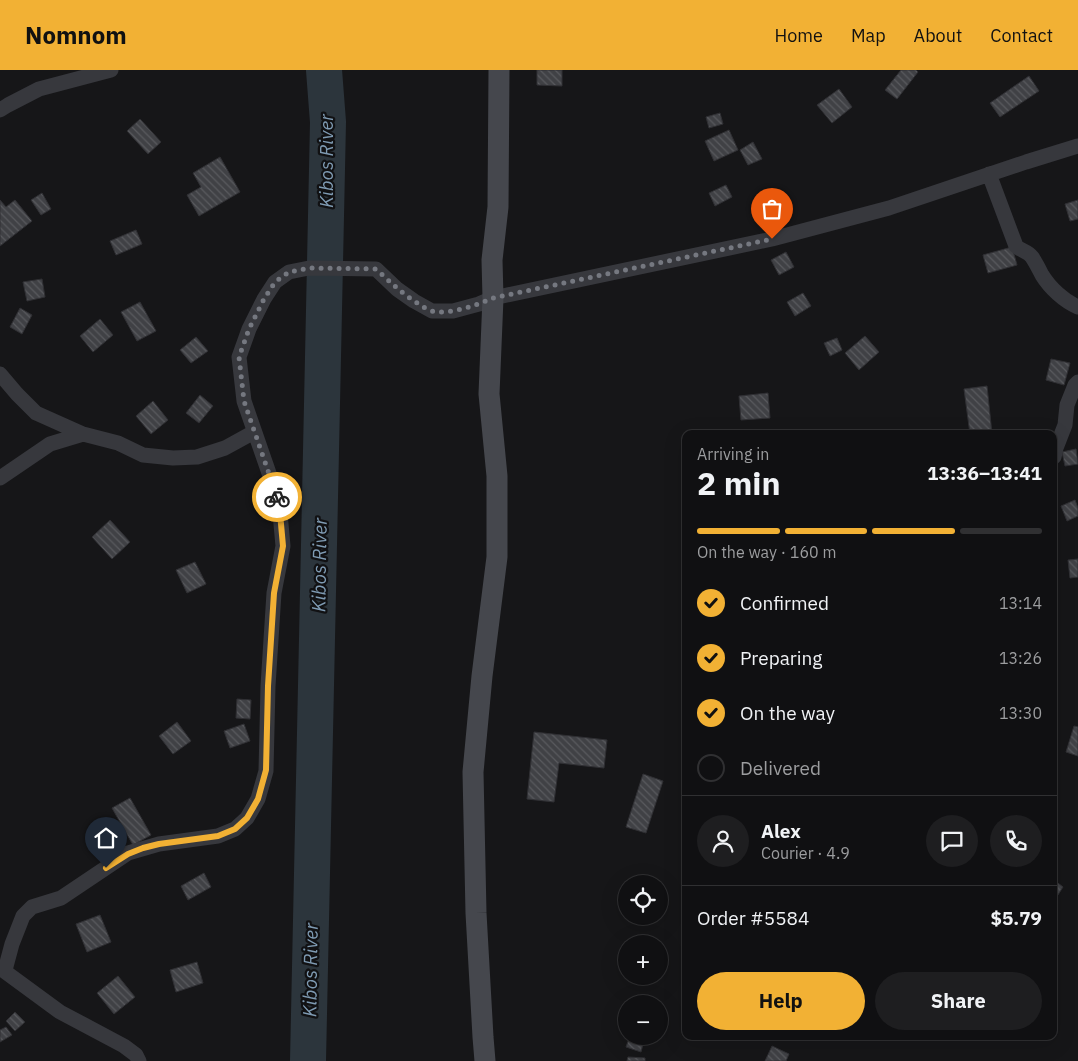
<!DOCTYPE html>
<meta charset="utf-8">
<style>
body{margin:0;font-family:"IBM Plex Sans",sans-serif;background:#1e1e20;color:#f1f3f6;height:100vh;display:flex;flex-direction:column;font-size:19px;white-space:nowrap}
*{box-sizing:border-box;margin:0}
p{font-size:16px;color:#9c9d9f}
.icon{flex:none;width:28px;height:28px;fill:none;stroke:currentColor;stroke-width:2;stroke-linecap:round;stroke-linejoin:round}
.map{position:relative;flex:1;overflow:hidden}
.details{position:absolute;left:682px;top:360px;width:375px;height:610px;display:flex;flex-direction:column;background:#101012;border-radius:10px;box-shadow:0 5px 20px #0002,0 0 0 1px #303032}
.details>*{flex:none}
.tools{position:absolute;left:618px;top:805px;display:grid;gap:10px}
.tools a{display:grid;place-items:center;width:50px;height:50px;border-radius:50%;background:#101012;box-shadow:0 5px 20px #0002,0 0 0 1px #303032;font-size:25px}
.pin{position:absolute;display:grid;place-items:center;width:42px;height:42px;color:#fff;margin:-51px -21px;border-radius:50% 50% 50% 0;rotate:-45deg;box-shadow:0 0 5px #0007}
.pin .icon{rotate:45deg}
.courier{position:absolute;display:grid;place-items:center;width:50px;height:50px;margin:-25px;border:4px solid #f2b134;border-radius:50%;background:#fff;color:#222;box-shadow:0 1px 6px #0007}
.overview em{font-style:normal;font-weight:700}
.overview div{display:flex;flex-direction:column-reverse}
.overview{display:flex;align-items:center;justify-content:space-between;height:85px;padding:0 15px}
h1{font-size:32px;font-weight:700;line-height:38px}
.bar{display:grid;grid-template-columns:repeat(4,1fr);gap:8px 5px;align-content:center;height:60px;padding:0 15px}
.bar i{height:6px;border-radius:4px;background:#303032}
.bar .current{background:#f2b134}
.bar p{grid-column:span 4}
.line{display:flex;align-items:center;gap:12px;padding:0 15px;border-top:1px solid #303032}
.line div{flex:1}
.round{display:grid;place-items:center;flex:none;width:52px;height:52px;border-radius:26px;background:#1e1e20}
ol{padding:0 15px;list-style:none}
li{display:flex;align-items:center;gap:15px;height:55px}
li p{margin-inline-start:auto}
li .icon{padding:5px;border-radius:50%;background:#f2b134;color:#111;stroke-width:4}
li:last-child{color:#9c9d9f}
li i{width:28px;height:28px;border:2px solid #303032;border-radius:50%}
.cta{display:flex;gap:10px;margin-top:auto;padding:10px 15px}
.cta a{flex:1;height:58px;border-radius:30px;background:#f2b134;color:#111;font-size:20px;font-weight:700;line-height:58px;text-align:center}
.cta a+a{background:#1e1e20;color:#f1f3f6}
header{display:flex;align-items:center;gap:30px;box-sizing:border-box;height:70px;padding:0 25px;background:#f2b134;color:#111}
header strong{font-size:24px}
nav{display:flex;gap:28px;margin-inline-start:auto;font-size:18px}
.map>svg:first-child{display:block}
.lines{fill:none;stroke-linecap:round;stroke-linejoin:round}
.river{stroke:#2c353c;stroke-width:36}
.building{fill:url(#building-back-hatch);stroke:#303034}
.minor{stroke:#37383d;stroke-width:15}
.secondary{stroke:#45474d;stroke-width:21}
.done{stroke:#757880;stroke-width:5;stroke-dasharray:0 9}
.route{stroke:#f2b134;stroke-width:6}
.labels{text-anchor:middle;stroke-width:4.5;stroke-linejoin:round;paint-order:stroke}
.water-label{font-size:19px;font-style:italic;fill:#7f9bb3;stroke:#111113}
</style>
<header>
<strong>Nomnom</strong>
<nav><a>Home</a><a>Map</a><a>About</a><a>Contact</a></nav>
</header>
<div class="map">
<svg width="1078" height="991" viewBox="0 0 1078 991">
<defs>
<pattern id="building-back-hatch" width="6" height="6" patternUnits="userSpaceOnUse" patternTransform="scale(1.25)"><rect width="6" height="6" fill="#404145"/><path d="M-1 5l2 2M0 0l6 6M5-1l2 2" fill="none" stroke="#595a5e"/></pattern>
</defs>
<rect width="100%" height="100%" fill="#161618"/>
<g class="lines">
<path class="river" d="M308,991L328,52L324,0"/>
</g>
<path class="building" d="M537,0H562V16L537,15Z
M901,0H916L918,2L897,29L885,20Z
M1029,6L1039,21L1000,47L990,33Z
M839,19L852,37L832,53L817,35Z
M720,43L723,54L709,58L706,47Z
M140,49L161,72L148,84L127,61Z
M729,60L738,80L714,91L705,71Z
M753,72L762,89L748,95L740,80Z
M220,87L240,122L199,146L187,125L201,117L193,103Z
M726,115L732,127L715,136L709,123Z
M42,123L51,139L41,145L31,130Z
M0,130L6,137L15,130L32,151L0,176Z
M1078,130V149L1070,151L1065,134Z
M136,160L142,174L116,185L110,171Z
M1012,177L1017,195L988,203L983,185Z
M786,182L794,197L779,205L771,190Z
M42,209L45,227L27,231L23,212Z
M803,223L811,236L795,246L787,232Z
M140,232L156,261L137,271L121,242Z
M20,238L32,245L22,264L10,257Z
M100,249L113,265L93,282L80,266Z
M865,266L879,282L859,300L845,283Z
M196,267L208,281L191,293L180,280Z
M837,268L842,280L830,286L824,273Z
M1051,289L1070,293L1064,315L1046,310Z
M987,316L992,364H970L964,319Z
M768,323L770,348L741,350L739,326Z
M200,325L213,336L199,353L186,343Z
M153,331L168,350L151,364L136,346Z
M1076,379L1078,394L1065,396L1062,382Z
M1075,430L1078,438V446L1067,451L1061,436Z
M110,450L130,472L112,489L92,467Z
M1078,489V507L1070,508L1068,490Z
M195,492L206,514L187,523L176,500Z
M237,629L251,630L250,649L236,648Z
M177,652L191,671L173,684L159,666Z
M244,654L250,671L230,678L224,661Z
M1074,656L1078,657V686L1066,682Z
M534,662L607,670L604,698L559,693L554,732L527,729Z
M643,704L663,711L646,763L626,757Z
M130,728L151,765L133,775L112,738Z
M204,803L211,817L188,830L181,816Z
M1054,810L1063,817L1054,831Z
M100,845L111,872L87,882L76,854Z
M197,892L203,913L176,922L170,900Z
M118,906L135,927L114,944L97,923Z
M15,942L25,952L15,961L6,951Z
M6,957L12,965L0,972V960Z
M630,966H645L641,982L626,977Z
M772,976L789,984L786,991H765Z
M628,987L645,988V991H627Z"/>
<g class="lines">
<path class="minor" d="M0,40L8,35L39,19L111,0
M989,104L1016,176C1021,181 1028,181 1032,187C1036,193 1039,199 1042,205C1050,218 1064,231 1078,237
M0,304L17,324L36,343L83,364L118,373L143,385L173,388L197,387L225,378L254,362
M1054,387L1056,378L1065,355L1067,335L1075,315L1078,312
M0,408L50,374L83,364
M0,898L60,942L124,976L136,985L139,991
M5,900L12,874L23,846L32,837L61,828L128,783L159,774L218,766L235,759L247,748L258,729L266,701L268,616L274,523L283,476L279,432L244,331L239,287L249,259L264,229L275,212L289,202L309,198L376,199L397,219L414,231L432,241H453L479,234L493,228L772,169L889,138L1026,92L1078,76"/>
<path class="secondary" d="M485,991L483,967L476,843L473,702L482,606L497,487V406L489,324L493,228L492,190L498,137L499,0"/>
</g>
<g class="lines">
<path class="done" d="M277,427L244,331L239,287L249,259L264,229L275,212L289,202L309,198L376,199C391,213 405,226 422,236C425,238 429,241 432,241C450,245 477,235 493,228L772,169"/>
<path class="route" d="M106,798L128,784L143,778L159,774L218,766L235,759L247,748L258,729L266,700L268,616L274,523L283,476L279,432L277,427"/>
</g>
<g class="labels">
<g class="water-label">
<text transform="translate(326 91) rotate(-90)" y="7">Kibos River</text>
<text transform="translate(319 495) rotate(-89)" y="7">Kibos River</text>
<text transform="translate(310 900) rotate(-89)" y="7">Kibos River</text>
</g>
</g>
</svg>
<div class="tools">
<a><svg class="icon" aria-label="locate" viewBox="0 0 24 24"><circle cx="12" cy="12" r="6"/><path d="M12 2v4M12 18v4M2 12h4M18 12h4"/></svg></a>
<a>+</a>
<a>−</a>
</div>
<div class="pin" style="left:772px;top:169px;background:#ea580c"><svg class="icon" aria-label="bag" viewBox="0 0 24 24"><path d="M5 8h14l-1 12H6zM9 8a3 3 0 0 1 6 0"/></svg></div>
<div class="pin" style="left:106px;top:798px;background:#1f2937"><svg class="icon" aria-label="home" viewBox="0 0 24 24"><path d="M3 11l9-7 9 7M6 9v11h12V9"/></svg></div>
<div class="courier" style="left:277px;top:427px"><svg class="icon" aria-label="bike" viewBox="0 0 24 24"><circle cx="6" cy="16" r="4"/><circle cx="18" cy="16" r="4"/><path d="M6 16l4-8h5l3 8M10 8l3 8H6M13 5h3"/></svg></div>
<section class="details">
<div class="overview"><div><h1>2 min</h1><p>Arriving in</p></div><em>13:36–13:41</em></div>
<div class="bar"><i class="current"></i><i class="current"></i><i class="current"></i><i></i><p>On the way · 160 m</p></div>
<ol>
<li><svg class="icon" aria-label="check" viewBox="0 0 24 24"><path d="M5 12l5 5 9-10"/></svg>Confirmed<p>13:14</p></li>
<li><svg class="icon" aria-label="check" viewBox="0 0 24 24"><path d="M5 12l5 5 9-10"/></svg>Preparing<p>13:26</p></li>
<li><svg class="icon" aria-label="check" viewBox="0 0 24 24"><path d="M5 12l5 5 9-10"/></svg>On the way<p>13:30</p></li>
<li><i></i>Delivered</li>
</ol>
<div class="line" style="height:90px"><a class="round"><svg class="icon" aria-label="person" viewBox="0 0 24 24"><circle cx="12" cy="8" r="4"/><path d="M4 21q1-7 8-7t8 7"/></svg></a><div><b>Alex</b><p>Courier · 4.9</p></div><a class="round"><svg class="icon" aria-label="chat" viewBox="0 0 24 24"><path d="M4 5h16v11H9l-5 4z"/></svg></a><a class="round"><svg class="icon" aria-label="phone" viewBox="0 0 24 24"><path d="M5 4h4l2 5-3 2q2 4 5 5l2-3 5 2v4C11 20 4 13 5 4z"/></svg></a></div>
<div class="line" style="height:65px"><div>Order #5584</div><b>$5.79</b></div>
<div class="cta"><a>Help</a><a>Share</a></div>
</section>
</div>
